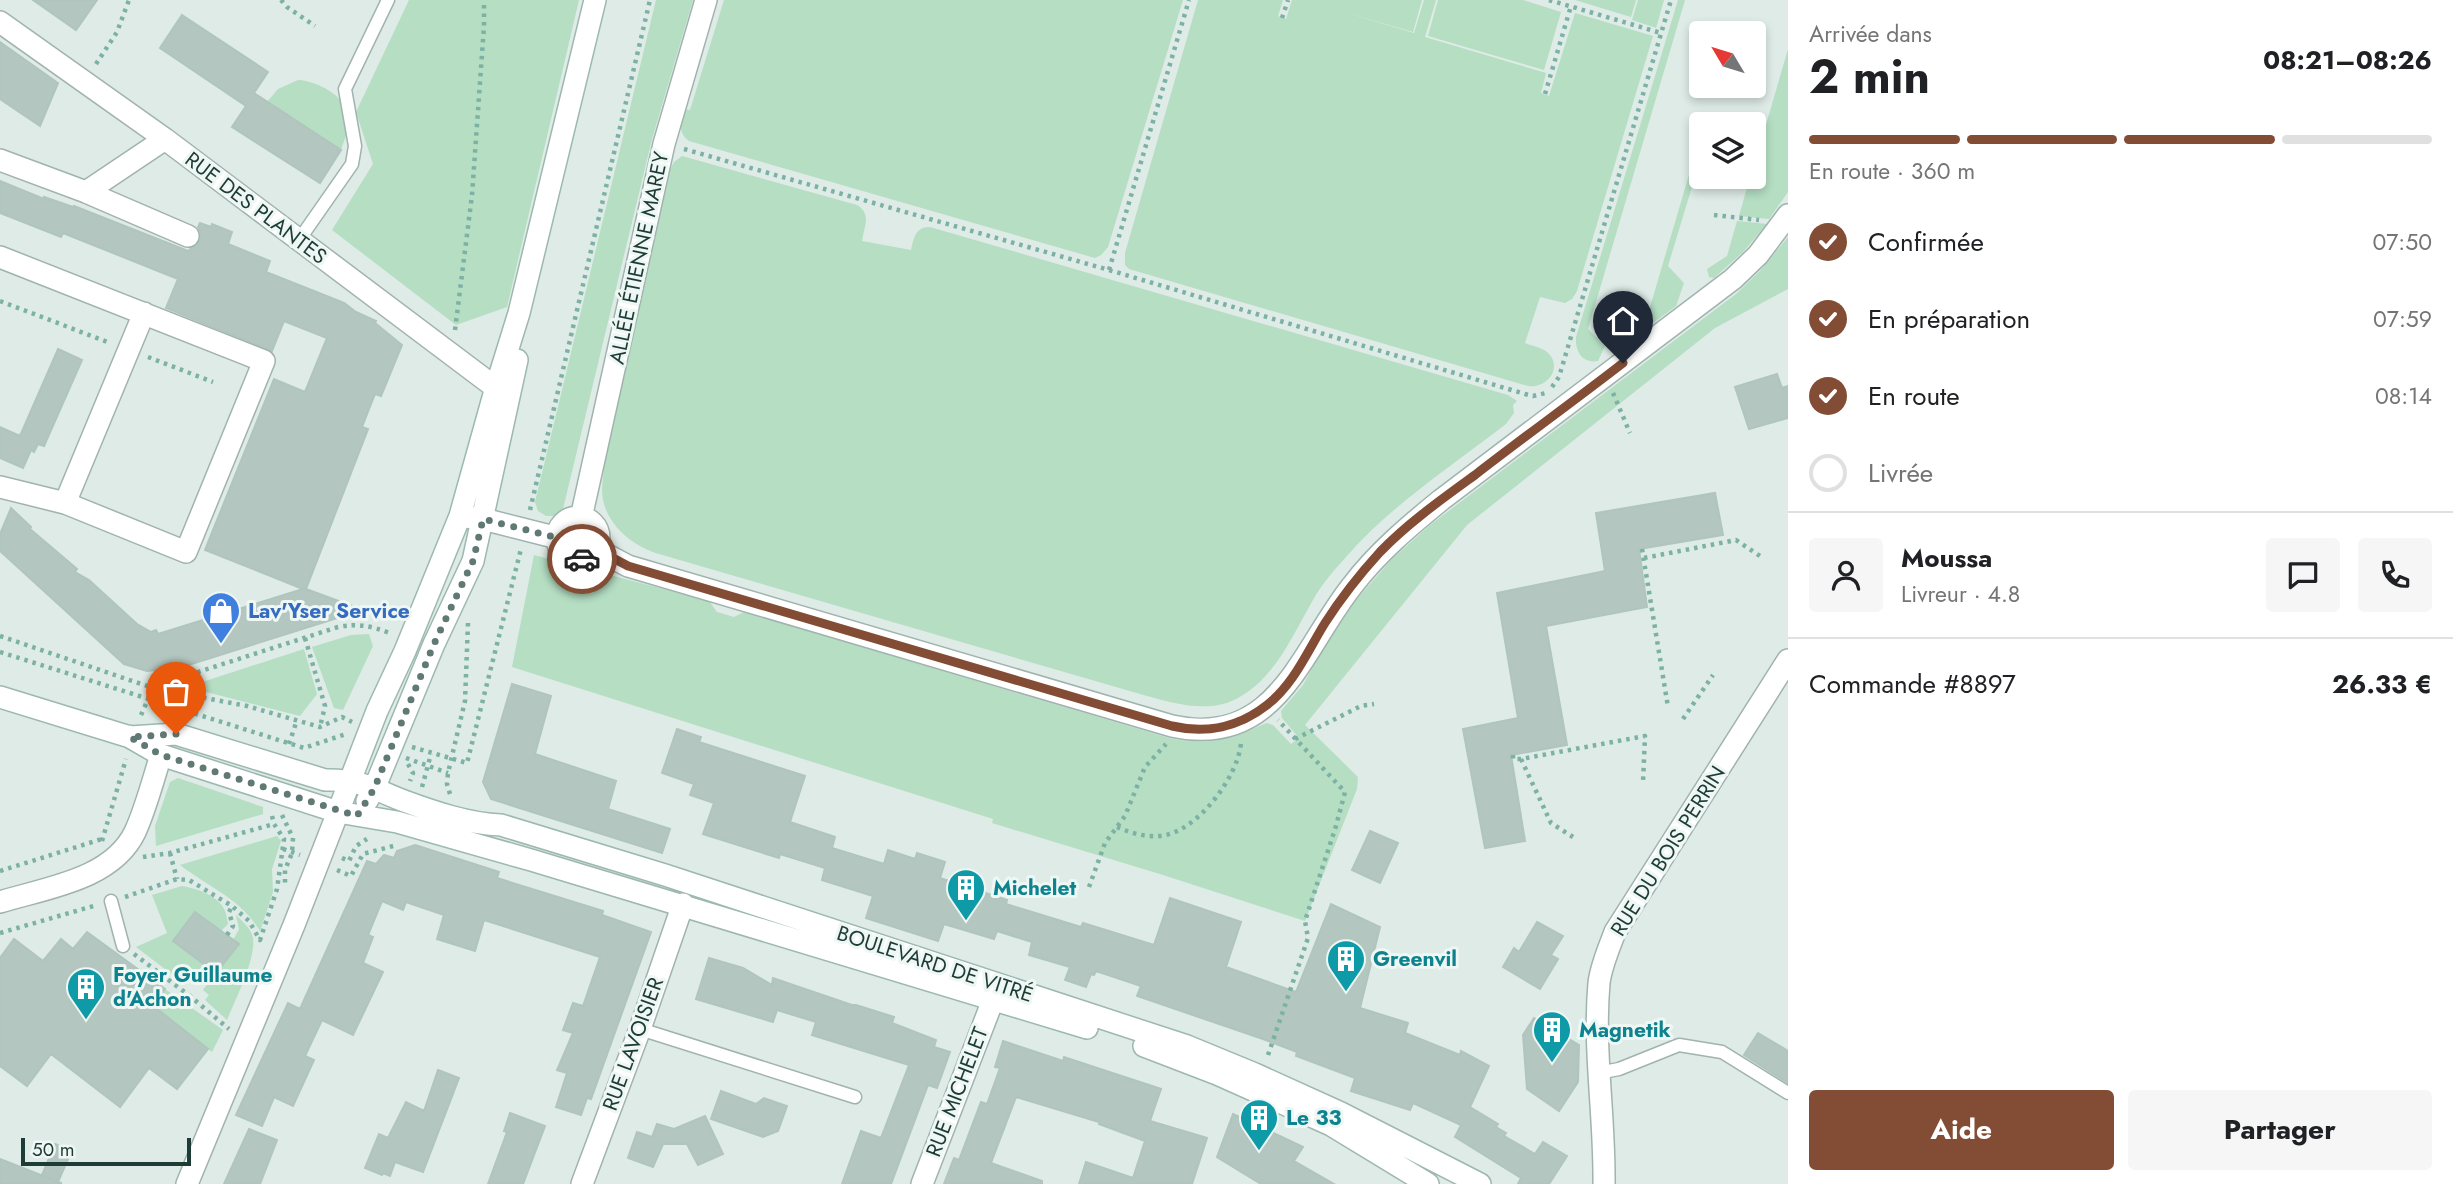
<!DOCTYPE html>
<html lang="fr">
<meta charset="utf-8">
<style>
body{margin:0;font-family:Jost,sans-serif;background:#f6f6f6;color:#202124;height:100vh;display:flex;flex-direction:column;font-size:26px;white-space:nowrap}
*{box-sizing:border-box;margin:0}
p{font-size:23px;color:#757577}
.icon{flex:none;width:38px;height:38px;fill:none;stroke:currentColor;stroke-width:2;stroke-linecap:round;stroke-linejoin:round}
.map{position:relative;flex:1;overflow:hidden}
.panel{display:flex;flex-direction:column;background:#fff;width:665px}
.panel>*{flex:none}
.needle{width:46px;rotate:308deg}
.fabs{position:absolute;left:1689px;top:21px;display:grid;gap:14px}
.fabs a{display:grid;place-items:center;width:77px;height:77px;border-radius:7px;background:#fff;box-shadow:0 4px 10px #0003;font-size:35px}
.scale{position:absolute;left:21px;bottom:18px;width:170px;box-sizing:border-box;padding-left:7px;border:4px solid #1e3c36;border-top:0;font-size:19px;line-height:24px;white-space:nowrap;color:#1e3c36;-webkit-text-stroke:5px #eef7f4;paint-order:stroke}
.pin{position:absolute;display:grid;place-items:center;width:60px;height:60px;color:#fff;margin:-72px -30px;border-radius:50% 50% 50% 0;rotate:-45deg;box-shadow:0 0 7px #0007}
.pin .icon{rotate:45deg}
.courier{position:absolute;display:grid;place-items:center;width:70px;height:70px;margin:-35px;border:5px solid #834d35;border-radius:50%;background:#fff;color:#222;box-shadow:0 2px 9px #0007}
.overview em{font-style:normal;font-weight:700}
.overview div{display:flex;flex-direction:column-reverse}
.overview{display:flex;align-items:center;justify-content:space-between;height:119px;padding:0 21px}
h1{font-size:46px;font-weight:700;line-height:52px}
.bar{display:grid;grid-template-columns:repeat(4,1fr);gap:10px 7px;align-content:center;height:84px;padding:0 21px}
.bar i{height:9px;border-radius:5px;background:#e0e0e0}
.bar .active{background:#834d35}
.bar p{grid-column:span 4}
.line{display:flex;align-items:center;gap:18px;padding:0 21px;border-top:2px solid #e0e0e0}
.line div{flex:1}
.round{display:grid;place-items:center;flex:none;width:74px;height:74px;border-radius:7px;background:#f6f6f6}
ol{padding:0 21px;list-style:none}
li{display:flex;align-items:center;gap:21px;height:77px}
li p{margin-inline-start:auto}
li .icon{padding:7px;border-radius:50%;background:#834d35;color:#fff;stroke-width:4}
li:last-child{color:#757577}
li i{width:38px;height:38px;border:4px solid #e0e0e0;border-radius:50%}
.action{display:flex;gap:14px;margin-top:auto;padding:14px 21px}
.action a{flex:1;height:80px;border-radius:7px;background:#834d35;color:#fff;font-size:28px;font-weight:700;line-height:80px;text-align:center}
.action a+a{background:#f6f6f6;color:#202124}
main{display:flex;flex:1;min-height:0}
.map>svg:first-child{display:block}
.green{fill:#b5dec3}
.building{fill:#b3c6bf;stroke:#b0c5be;stroke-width:2}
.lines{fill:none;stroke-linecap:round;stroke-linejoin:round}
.service-casing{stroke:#a1b3ae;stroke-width:15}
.minor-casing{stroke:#a1b3ae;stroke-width:24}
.tertiary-casing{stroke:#a1b3ae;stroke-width:24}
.secondary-casing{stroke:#9cb8af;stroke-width:24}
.path{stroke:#7cb1a4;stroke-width:4.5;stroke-dasharray:3.5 5;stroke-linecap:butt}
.service{stroke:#fff;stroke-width:12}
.minor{stroke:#fff;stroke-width:21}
.tertiary{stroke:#fff;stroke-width:21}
.secondary{stroke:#fff;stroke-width:21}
.done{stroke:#617974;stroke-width:7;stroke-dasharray:0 12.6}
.route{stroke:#834d35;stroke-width:9}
.labels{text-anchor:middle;stroke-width:6;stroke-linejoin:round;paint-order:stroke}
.street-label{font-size:21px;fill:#1e3c36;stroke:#eef7f4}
.shop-label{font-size:21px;font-weight:bold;fill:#366cbe;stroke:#eef7f4;text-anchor:start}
.culture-label{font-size:21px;font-weight:bold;fill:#0d838f;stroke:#eef7f4;text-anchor:start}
</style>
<main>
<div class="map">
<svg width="1788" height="1184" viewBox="0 0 1788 1184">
<rect width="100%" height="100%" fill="#deebe6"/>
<path class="green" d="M409,0H579L507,307L456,325L332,230L373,164L356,112Z
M656,0H693L652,139L563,509L556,516H546L538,511L535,502Z
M724,0H1183L1108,247L1101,255L1095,258L689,141C677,132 681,122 684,109L690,110Z
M1198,0H1283L1278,16L1286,19L1292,0H1422L1413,32L1337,10L1414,33L1424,0H1436L1425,37L1546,73L1541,93L1549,96L1575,13L1653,36L1577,291L1572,299L1565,303L1540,297L1525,343C1531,346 1541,347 1547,352C1564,367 1547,389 1528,386L1129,269L1125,265V253Z
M1438,0H1523L1561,12L1544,70L1428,36Z
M1575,0H1636L1631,17Z
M1638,0H1664L1656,28L1632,20Z
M1678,0H1685L1588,329L1605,346L1598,361C1582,364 1575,351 1576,337Z
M1788,49V192L1769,219L1739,216L1750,177H1754V166Z
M298,80C317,81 347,96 349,118C350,129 344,140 341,150L267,102L278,89Z
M1701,134V157L1668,266L1684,283L1676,306L1629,341L1621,334L1620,327L1624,320L1648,314Z
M682,156L857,205C872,214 864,227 862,241L911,250C914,238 915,227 930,227L1508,395L1517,401L1513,405L1514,413L1506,424C1452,466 1391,505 1346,557C1334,570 1322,584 1313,600C1292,636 1275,679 1236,699C1208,713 1176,704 1147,696L659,554C631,546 603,522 602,491C602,482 604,472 604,463L670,170L674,162Z
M1737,221L1767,224L1743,252L1714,278L1709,277L1707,269L1727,256Z
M1788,237V289L1715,328L1467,525L1305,725L1358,777L1357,789L1305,921L1163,875L992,823L993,819L512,667L534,555L709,601L717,612L734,617L744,612L1169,738C1193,743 1217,743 1241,734C1250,731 1258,726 1267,723L1273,725L1291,744L1299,738L1282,718L1281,711L1303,685L1323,649L1356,600L1392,559L1430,525L1736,294L1760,271Z
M369,634L373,646L343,710L334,708L312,647L351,635Z
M304,649L317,694L300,716L206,692L190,686Z
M178,778L263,807V814L156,846L155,826L170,782Z
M277,836L281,841L272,869L273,892L260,931C240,898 210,888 180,865Z
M182,886C195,888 216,895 223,907C226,911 227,919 228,924L221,931L195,912L173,941L204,964L186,985L136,947L167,933L152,895Z
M236,915C243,922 251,928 253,938C256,959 235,1000 227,1020L205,1000L209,995L203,990L238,944L233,940L239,929Z
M165,989L223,1030L212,1052L152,1005Z"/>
<path class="building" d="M33,0H97L76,30Z
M182,15L268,72L254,93L341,150L320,183L232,127L246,106L160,48Z
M0,42L58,83L40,126L0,99Z
M0,181L44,199V197L73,207L74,206L188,251L200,241L201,234L198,227L200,223L211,227L212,224L232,232L228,244L270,261L266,272L344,303L356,312L376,321L375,323L402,345L381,396L375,394L362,427L368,429L306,589L363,610L182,667L147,671L124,664L0,551V534L11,508L31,527L30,529L77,569L75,572L89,580L137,624L151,632L156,630L158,634L303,589L205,550L274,379L305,392L327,338L284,321L272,351L166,308L178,279L63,233L61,237L0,213Z
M58,349L82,360L44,446L38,444L34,452L31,450L23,468L0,458V427L20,436Z
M1777,374L1782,388L1788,386V418L1749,429L1735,387Z
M1715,493L1723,535L1639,549L1647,607L1546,626L1567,745L1511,755L1525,841L1485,848L1463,729L1518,718L1497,593L1605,571L1596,513Z
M512,684L551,696L535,754L616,781L608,809L670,829L662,853L491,799L483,782Z
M677,729L701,737L699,742L805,776L790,822L835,837L832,848L884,864L888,850L915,859L917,853L945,862L940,878L1007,900L1006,904L1081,927L1083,923L1154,945L1170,898L1241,922L1226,967L1296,992L1331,904L1380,927L1360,1008L1408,1023L1405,1033L1460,1055L1461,1051L1489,1066L1470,1107L1498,1124L1496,1127L1506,1133L1504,1136L1535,1154L1543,1142L1567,1156L1549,1184H1518L1521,1178L1455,1137L1461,1125L1413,1103L1410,1110L1351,1091L1355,1078L1296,1056L1297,1052L1263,1039L1137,996L1141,986L1096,971L1094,975L1091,974L1086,987L1065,980L1070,967L1029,955L1032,942L997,931L994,939L944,924L938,941L866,918L873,896L822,880L825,868L780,854L779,858L703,834L714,803L690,795L694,784L662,773Z
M1370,831L1398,843L1380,883L1352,870Z
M415,845L499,872L497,878L603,911L602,915L651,932L591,1099L587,1098L581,1115L556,1107L567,1073L557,1070L573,1033L563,1030L573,1003L583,1006L600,957L484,920L475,951L437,939L444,915L406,902L403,910L382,901L368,935L373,937L363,963L383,972L353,1035L322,1020L305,1056L314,1060L293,1106L274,1097L262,1126L236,1115L288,1003L300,1009L367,861L376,864L384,855L394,858L397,851Z
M195,912L239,944L216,973L173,941Z
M1537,922L1563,936L1551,955L1558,959L1540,989L1503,967L1514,948L1519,952Z
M87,932L165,989L152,1005L208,1049L177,1089L149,1068L120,1107L51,1054L27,1086L0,1066V958L14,939L43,961L61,939L73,949Z
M709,958L743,968L772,985L773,978L852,1005H856L894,1017L892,1023L936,1040L934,1047L950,1052L937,1088L928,1085L891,1184H842L861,1131L881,1138L909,1065L812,1035L816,1022L777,1010L773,1022L696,999Z
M1534,1018L1579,1045L1578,1082L1559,1111L1527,1089L1523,1035Z
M1758,1033L1788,1051V1083L1744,1055Z
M1003,1041L1063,1061L1064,1057L1161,1089L1150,1121L1207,1138L1192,1184H1079L1086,1162L1133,1178L1145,1141L1099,1124V1122L1016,1097L991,1163L1042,1181V1184H944L954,1158L959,1160L981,1102L987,1104L1000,1068L995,1067Z
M438,1070L459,1078L423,1172L395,1162L390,1176L383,1173L382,1175L365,1168L379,1134L388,1138L406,1102L424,1111Z
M721,1091L756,1104L764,1098L787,1106L778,1131L763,1137L711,1119Z
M510,1113L545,1126L523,1184H488L507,1132L504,1131Z
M1233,1114L1303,1147L1294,1161L1334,1184H1261L1217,1157Z
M705,1116L723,1154L698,1165L687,1144H663L653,1167L628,1158L637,1132L652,1137L657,1124L674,1129Z
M249,1129L277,1140L260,1184H224Z
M55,1144L72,1150L58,1182L42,1175Z
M0,1159L61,1183V1184H0Z"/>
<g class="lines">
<defs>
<path id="service" d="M299,240L352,164L355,146L345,89L388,0
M111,901L123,946
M640,1029L855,1097
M1598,1073L1619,1069L1679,1045L1722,1052L1788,1093"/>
<path id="minor" d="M0,22L165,139L508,397
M0,160L86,192L188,236
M86,192L165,139
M0,257L264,361L186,552L65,503L0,487
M65,503L144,313
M466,517L483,519L558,538
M557 538a21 21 0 1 1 42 0a21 21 0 1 1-42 0Z
M581,518L664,144L706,0
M596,549L628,566L1172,726C1277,749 1301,650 1352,586C1377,553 1409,526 1441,500L1733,279L1758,255L1788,215
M582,1184L640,1029L683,904
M922,1184L993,1000
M1604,1184C1605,1117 1593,1050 1599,983C1601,966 1609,948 1615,932L1788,660"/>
<path id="tertiary" d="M0,902C45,888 112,880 135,832C146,808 153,780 161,755
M187,1184L294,925L338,812"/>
<path id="secondary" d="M0,697L130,737L176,734L325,780C361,779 373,789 404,801C434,812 469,824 501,825L665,875L1187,1046L1255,1074L1341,1113L1480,1184
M128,736L161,755L338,812L397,822L531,860L1087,1028
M367,801L374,789L434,644L473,561L517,360
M338,812L377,711L405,651L460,516L496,387L519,313L595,0
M1144,1046L1217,1074L1331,1125L1428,1184"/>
</defs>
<use href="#service" class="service-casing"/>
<use href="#minor" class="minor-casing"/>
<use href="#tertiary" class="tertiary-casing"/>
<use href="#secondary" class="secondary-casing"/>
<path class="path" d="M281,0L287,7L315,26
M1549,0L1661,33
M1282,18L1288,0
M96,64L117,32L129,0
M1545,94L1571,6
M684,149L1109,270L1525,394L1533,396L1546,393
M1714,215L1759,220
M1109,270L1189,0
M0,301L110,343
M455,330L472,195L484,26V0
M148,357L213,382
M1552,387L1559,377L1671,0
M1613,393L1630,433
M530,510L650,0
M1642,549L1668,707
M1644,558L1736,540L1760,556
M0,636L153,688L247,706L320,727L342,717L352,722
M305,638L325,706L320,727
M0,652L304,748L346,734
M141,715L153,688L167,682L338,627C358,623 371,626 390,633
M1683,719L1713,675
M1295,739L1361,706L1374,704
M289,744L297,720
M412,747L467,763L521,549
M1513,755V759H1521L1645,736L1643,782
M406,758L448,773
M1521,759L1551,823L1573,837
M408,764L413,773L410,781
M422,787L431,754
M450,794L447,784L448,773L465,701L468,623
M282,815L293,838L292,853L285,870V886
M1117,827C1130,833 1145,837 1159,836C1196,834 1238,777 1241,743
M102,841L126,759
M283,849L300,855
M170,853L177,879
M143,857L170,853L274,824
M342,858L349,861L356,846L367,839
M337,870L351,876L363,854L397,845
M0,871L102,839
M1089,887L1105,843L1125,816L1145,767L1166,744
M125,897L177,879L189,880L232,906L249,921L260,940L277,889L284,839L274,824L271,812
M0,933L97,905
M227,935L233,926L229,912L232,906
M134,954L190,996L229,1029
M1268,1055L1308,938L1305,921L1336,826L1345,792L1278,720"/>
<use href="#service" class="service"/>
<use href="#minor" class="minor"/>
<use href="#tertiary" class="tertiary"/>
<use href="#secondary" class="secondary"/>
</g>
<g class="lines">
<path class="done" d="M176,734L130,737L161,755L357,816L374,789L434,644L473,561L483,519L558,538C559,551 568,559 582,559"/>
<path class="route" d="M582,559L592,555L596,549L628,566L1172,726C1206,734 1239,727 1267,705C1294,684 1307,652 1325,623C1341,598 1360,574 1380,552C1408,523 1442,499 1475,475C1524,437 1574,401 1623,363"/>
</g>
<defs>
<symbol id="shop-pin" viewBox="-11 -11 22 30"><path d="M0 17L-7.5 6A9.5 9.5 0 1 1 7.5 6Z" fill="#3f7fe0" stroke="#eef7f4"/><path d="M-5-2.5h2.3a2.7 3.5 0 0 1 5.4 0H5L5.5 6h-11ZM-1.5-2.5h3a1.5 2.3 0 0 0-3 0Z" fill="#fff"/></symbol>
<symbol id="building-pin" viewBox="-11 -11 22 30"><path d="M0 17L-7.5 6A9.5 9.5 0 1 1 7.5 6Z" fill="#0f9aa8" stroke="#eef7f4"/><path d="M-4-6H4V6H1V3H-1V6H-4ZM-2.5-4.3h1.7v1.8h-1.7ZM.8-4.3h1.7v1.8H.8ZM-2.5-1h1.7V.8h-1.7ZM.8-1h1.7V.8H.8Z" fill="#fff"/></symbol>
</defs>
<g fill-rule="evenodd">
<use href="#shop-pin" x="199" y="589" width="44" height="60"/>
<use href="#building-pin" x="944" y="866" width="44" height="60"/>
<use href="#building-pin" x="1324" y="937" width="44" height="60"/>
<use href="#building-pin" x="64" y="965" width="44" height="60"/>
<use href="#building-pin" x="1530" y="1008" width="44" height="60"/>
<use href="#building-pin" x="1237" y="1096" width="44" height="60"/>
</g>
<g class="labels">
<g class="street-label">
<text transform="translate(256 208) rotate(37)" y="7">RUE DES PLANTES</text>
<text transform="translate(639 258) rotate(-78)" y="7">ALLÉE ÉTIENNE MAREY</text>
<text transform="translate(1668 851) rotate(-58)" y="7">RUE DU BOIS PERRIN</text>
<text transform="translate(935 964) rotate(18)" y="7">BOULEVARD DE VITRÉ</text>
<text transform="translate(633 1044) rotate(-70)" y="7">RUE LAVOISIER</text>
<text transform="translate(957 1092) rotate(-69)" y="7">RUE MICHELET</text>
</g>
<g class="shop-label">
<text x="248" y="618">Lav'Yser Service</text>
</g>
<g class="culture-label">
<text x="993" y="895">Michelet</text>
<text x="1373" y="966">Greenvil</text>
<text x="113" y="982">Foyer Guillaume<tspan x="113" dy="24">d'Achon</tspan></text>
<text x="1579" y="1037">Magnetik</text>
<text x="1286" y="1125">Le 33</text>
</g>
</g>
</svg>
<div class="fabs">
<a><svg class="needle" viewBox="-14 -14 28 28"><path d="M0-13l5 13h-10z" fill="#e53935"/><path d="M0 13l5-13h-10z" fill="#757577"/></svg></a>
<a><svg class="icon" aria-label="layers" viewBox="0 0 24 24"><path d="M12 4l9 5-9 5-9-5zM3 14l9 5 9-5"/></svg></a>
</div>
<div class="scale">50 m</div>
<div class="pin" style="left:176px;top:734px;background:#ea580c"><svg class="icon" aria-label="bag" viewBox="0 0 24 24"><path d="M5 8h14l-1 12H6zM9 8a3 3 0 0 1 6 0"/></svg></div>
<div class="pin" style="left:1623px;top:363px;background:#1f2937"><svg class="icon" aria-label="home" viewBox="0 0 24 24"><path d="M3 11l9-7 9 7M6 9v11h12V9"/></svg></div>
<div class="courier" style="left:582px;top:559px"><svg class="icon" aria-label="car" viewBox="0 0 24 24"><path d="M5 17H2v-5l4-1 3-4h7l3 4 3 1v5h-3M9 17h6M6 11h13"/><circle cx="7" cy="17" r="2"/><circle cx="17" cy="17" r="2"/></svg></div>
</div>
<section class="panel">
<div class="overview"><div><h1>2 min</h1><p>Arrivée dans</p></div><em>08:21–08:26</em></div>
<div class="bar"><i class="active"></i><i class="active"></i><i class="active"></i><i></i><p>En route · 360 m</p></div>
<ol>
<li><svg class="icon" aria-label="check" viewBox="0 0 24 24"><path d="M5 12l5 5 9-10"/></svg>Confirmée<p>07:50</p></li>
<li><svg class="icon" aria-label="check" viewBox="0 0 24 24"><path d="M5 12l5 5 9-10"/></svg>En préparation<p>07:59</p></li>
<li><svg class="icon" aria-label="check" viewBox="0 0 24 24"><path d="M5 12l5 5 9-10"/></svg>En route<p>08:14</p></li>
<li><i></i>Livrée</li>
</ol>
<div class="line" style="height:126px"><a class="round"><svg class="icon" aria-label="person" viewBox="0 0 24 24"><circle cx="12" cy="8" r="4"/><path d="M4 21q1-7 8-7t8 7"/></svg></a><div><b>Moussa</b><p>Livreur · 4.8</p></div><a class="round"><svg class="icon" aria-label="chat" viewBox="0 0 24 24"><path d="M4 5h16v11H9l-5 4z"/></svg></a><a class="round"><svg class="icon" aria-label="phone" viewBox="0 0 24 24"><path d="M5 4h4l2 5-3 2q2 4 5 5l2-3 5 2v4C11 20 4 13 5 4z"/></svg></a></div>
<div class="line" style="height:91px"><div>Commande #8897</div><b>26.33 €</b></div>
<div class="action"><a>Aide</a><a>Partager</a></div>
</section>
</main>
